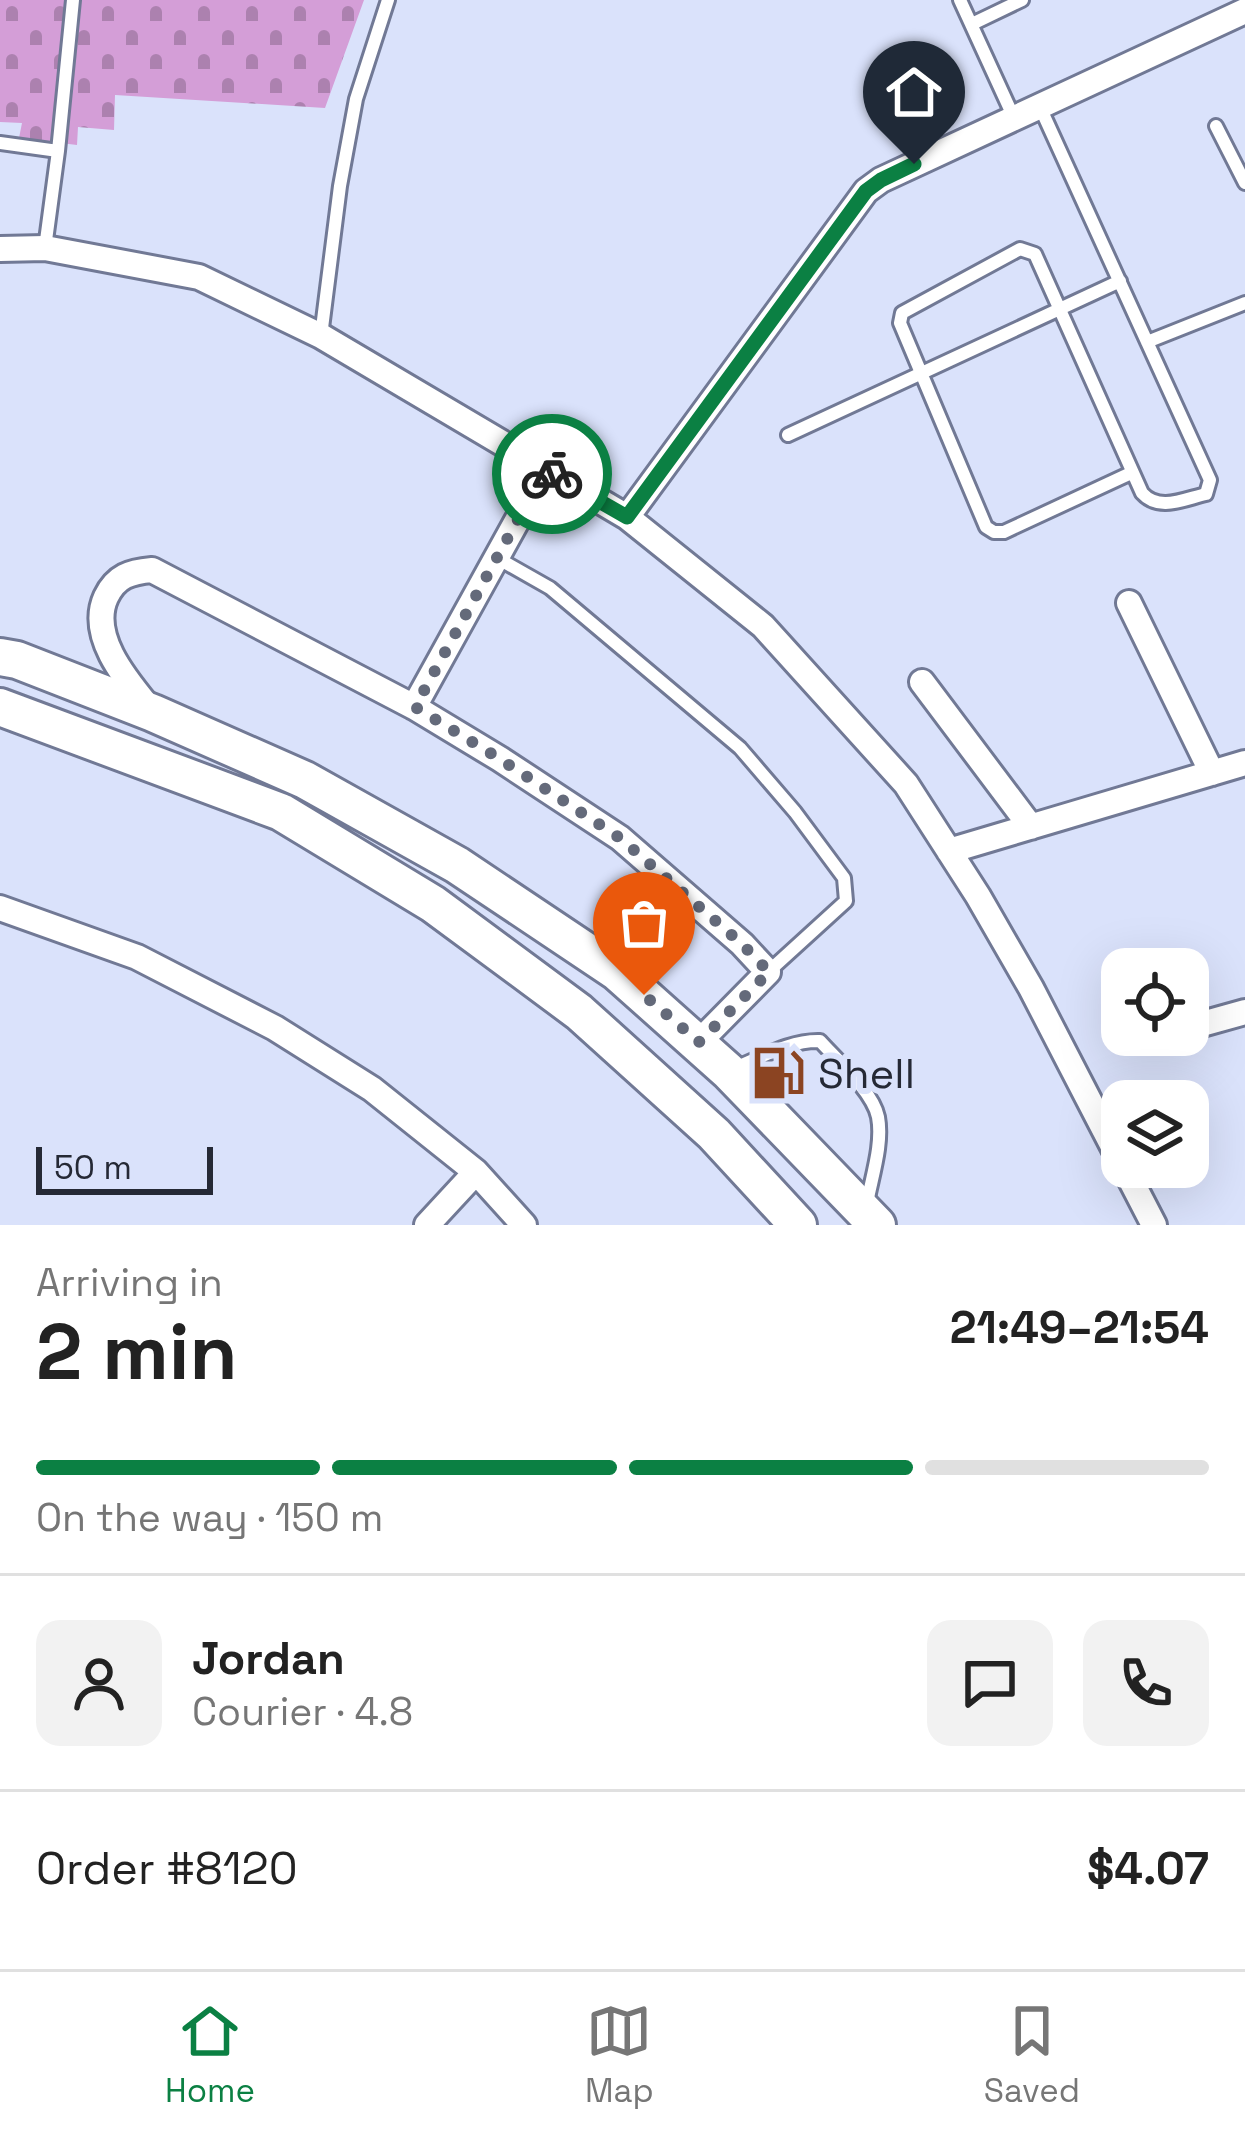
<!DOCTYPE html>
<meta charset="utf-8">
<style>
body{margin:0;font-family:"Space Grotesk",sans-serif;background:#f2f2f2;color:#222;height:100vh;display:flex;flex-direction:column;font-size:45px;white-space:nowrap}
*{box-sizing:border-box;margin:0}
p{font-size:39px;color:#767676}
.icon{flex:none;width:66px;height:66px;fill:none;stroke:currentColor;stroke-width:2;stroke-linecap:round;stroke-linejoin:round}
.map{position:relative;height:1225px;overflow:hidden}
.panel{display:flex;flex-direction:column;background:#fff;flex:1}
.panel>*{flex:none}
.buttons{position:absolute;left:1101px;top:948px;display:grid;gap:24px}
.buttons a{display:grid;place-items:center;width:108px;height:108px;border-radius:24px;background:#fff;box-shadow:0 12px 48px #0002;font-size:60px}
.scale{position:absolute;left:36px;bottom:30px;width:177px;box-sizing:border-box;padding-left:12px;border:6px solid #252935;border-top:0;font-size:33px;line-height:42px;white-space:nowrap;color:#252935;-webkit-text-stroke:9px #dae2fb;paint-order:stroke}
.pin{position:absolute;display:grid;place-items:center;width:102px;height:102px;color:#fff;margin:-123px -51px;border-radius:50% 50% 50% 0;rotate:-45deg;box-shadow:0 0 12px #0007}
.pin .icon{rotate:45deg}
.courier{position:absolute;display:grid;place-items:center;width:120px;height:120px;margin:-60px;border:9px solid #0b8043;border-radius:50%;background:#fff;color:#222;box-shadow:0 3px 15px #0007}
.head em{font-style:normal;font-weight:600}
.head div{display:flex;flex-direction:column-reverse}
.head{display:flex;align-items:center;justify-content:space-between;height:204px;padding:0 36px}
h1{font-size:78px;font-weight:600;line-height:90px}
.bar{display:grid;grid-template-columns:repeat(4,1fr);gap:18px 12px;align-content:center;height:144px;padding:0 36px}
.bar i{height:15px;border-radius:9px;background:#e0e0e0}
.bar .selected{background:#0b8043}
.bar p{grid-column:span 4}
.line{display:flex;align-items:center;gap:30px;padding:0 36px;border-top:3px solid #e0e0e0}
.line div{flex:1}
.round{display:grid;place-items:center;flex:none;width:126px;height:126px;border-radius:24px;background:#f2f2f2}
.tab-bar{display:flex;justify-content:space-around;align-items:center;height:168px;border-top:3px solid #e0e0e0;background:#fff;font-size:33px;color:#767676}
.tab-bar a{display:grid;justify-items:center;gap:6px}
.tab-bar .selected{color:#0b8043}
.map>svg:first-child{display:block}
.cemetery{fill:url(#cemetery-stones)}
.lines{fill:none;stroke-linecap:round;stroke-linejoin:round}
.service-casing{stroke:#717995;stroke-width:18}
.minor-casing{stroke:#717995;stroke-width:30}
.primary-casing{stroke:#717995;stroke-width:42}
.service{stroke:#fff;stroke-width:12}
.minor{stroke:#fff;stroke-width:24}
.primary{stroke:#fff;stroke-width:36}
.done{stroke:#646a7a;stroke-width:12;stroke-dasharray:0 21.6}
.route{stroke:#0b8043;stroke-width:15}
.labels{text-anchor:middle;stroke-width:12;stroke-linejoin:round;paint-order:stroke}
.poi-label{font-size:42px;fill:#252935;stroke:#dae2fb;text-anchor:start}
</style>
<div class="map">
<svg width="1245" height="1225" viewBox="0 0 1245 1225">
<defs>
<pattern id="cemetery-stones" width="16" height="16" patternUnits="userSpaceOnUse" patternTransform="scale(3)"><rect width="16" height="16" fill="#d49ed7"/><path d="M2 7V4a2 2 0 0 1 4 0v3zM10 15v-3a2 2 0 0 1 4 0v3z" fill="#ac81af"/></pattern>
</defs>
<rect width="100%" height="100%" fill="#dae2fb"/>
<path class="cemetery" d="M0,0H364L325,108L115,95L114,130L78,127L77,145L19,138L22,123L0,122Z"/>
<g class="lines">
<defs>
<path id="service" d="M960,0L1014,118
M972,24L1022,0
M1040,107L1210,480L1206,494C1184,499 1159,512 1142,493L1035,254L1020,249L902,313L900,323L986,527L994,532H1004L1131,473
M1216,126L1245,183
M0,143L58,151
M45,248L58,151L73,0
M321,336L340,186L356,99L388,0
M1147,342L1245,303
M788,435L1120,281
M497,558L550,588L740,748L795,812L844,878L846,901L768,972
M735,1068C762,1057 791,1040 820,1041C837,1060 873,1092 878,1117C883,1144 872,1176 867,1203"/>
<path id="minor" d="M0,249L45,248L199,277L321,336L627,517L763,626L906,784L978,896L1031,988L1122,1164
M627,517L866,191L881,180L1245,11
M1129,603L1212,773
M922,682L1031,827
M414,707L545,470
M150,709C127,681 88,636 106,597C116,576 130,572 152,570L414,707L500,759L620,838L742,944L768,972L699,1042
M949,851L1245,763
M0,908L137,957L275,1028L372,1089L476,1172L524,1225
M1202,1024L1245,1012
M1124,1167L1154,1225
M427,1225L476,1172"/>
<path id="primary" d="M0,657L17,660L153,713L305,780L457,865L617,972L728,1071L877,1225
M0,707L281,812L433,904L579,1012L714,1134L798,1225"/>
</defs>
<use href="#service" class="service-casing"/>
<use href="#minor" class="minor-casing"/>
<use href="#primary" class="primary-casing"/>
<use href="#service" class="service"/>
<use href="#minor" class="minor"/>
<use href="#primary" class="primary"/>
</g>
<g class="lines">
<path class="done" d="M552,474L545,470L415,707L500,759L620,838L742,944L769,972L699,1042L644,995"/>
<path class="route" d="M552,474L627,517L866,191L881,180L914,164"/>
</g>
<defs>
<symbol id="fuel-bare" viewBox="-9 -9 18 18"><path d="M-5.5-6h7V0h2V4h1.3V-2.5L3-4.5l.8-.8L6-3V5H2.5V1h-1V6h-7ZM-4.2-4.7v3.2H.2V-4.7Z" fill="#8b4422" stroke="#dae2fb" stroke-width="2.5" paint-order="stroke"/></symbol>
</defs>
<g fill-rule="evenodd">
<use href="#fuel-bare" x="740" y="1035" width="76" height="76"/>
</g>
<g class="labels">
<g class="poi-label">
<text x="818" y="1088">Shell</text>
</g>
</g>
</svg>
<div class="buttons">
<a><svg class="icon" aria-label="locate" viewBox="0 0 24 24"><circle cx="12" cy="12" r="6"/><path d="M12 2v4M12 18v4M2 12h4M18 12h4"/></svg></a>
<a><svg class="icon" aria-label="layers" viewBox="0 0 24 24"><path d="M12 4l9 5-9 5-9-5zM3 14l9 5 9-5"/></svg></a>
</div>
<div class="scale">50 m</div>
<div class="pin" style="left:644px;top:995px;background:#ea580c"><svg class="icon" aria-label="bag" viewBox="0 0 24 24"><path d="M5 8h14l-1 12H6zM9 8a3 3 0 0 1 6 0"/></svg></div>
<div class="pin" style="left:914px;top:164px;background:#1f2937"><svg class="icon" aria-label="home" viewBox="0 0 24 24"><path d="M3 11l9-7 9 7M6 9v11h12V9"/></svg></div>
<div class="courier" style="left:552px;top:474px"><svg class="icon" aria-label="bike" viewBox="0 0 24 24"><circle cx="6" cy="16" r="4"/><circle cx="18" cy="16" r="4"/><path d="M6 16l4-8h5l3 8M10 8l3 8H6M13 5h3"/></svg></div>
</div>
<section class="panel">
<div class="head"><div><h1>2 min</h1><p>Arriving in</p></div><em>21:49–21:54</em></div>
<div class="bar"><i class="selected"></i><i class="selected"></i><i class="selected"></i><i></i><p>On the way · 150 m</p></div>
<div class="line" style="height:216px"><a class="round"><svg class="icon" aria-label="person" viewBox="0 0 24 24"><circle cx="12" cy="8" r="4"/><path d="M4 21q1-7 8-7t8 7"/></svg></a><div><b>Jordan</b><p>Courier · 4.8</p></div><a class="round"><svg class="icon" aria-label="chat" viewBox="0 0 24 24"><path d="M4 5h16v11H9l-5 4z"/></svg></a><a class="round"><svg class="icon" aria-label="phone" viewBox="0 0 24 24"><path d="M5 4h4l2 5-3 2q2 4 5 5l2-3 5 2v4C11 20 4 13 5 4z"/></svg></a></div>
<div class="line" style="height:156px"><div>Order #8120</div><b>$4.07</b></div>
</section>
<nav class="tab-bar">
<a class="selected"><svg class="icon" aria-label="home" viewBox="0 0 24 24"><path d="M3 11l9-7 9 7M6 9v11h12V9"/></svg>Home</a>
<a><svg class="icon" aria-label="map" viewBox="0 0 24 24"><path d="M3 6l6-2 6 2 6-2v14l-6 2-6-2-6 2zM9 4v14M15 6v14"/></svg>Map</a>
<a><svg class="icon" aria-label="saved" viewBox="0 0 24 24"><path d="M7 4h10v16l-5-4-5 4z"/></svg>Saved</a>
</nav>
